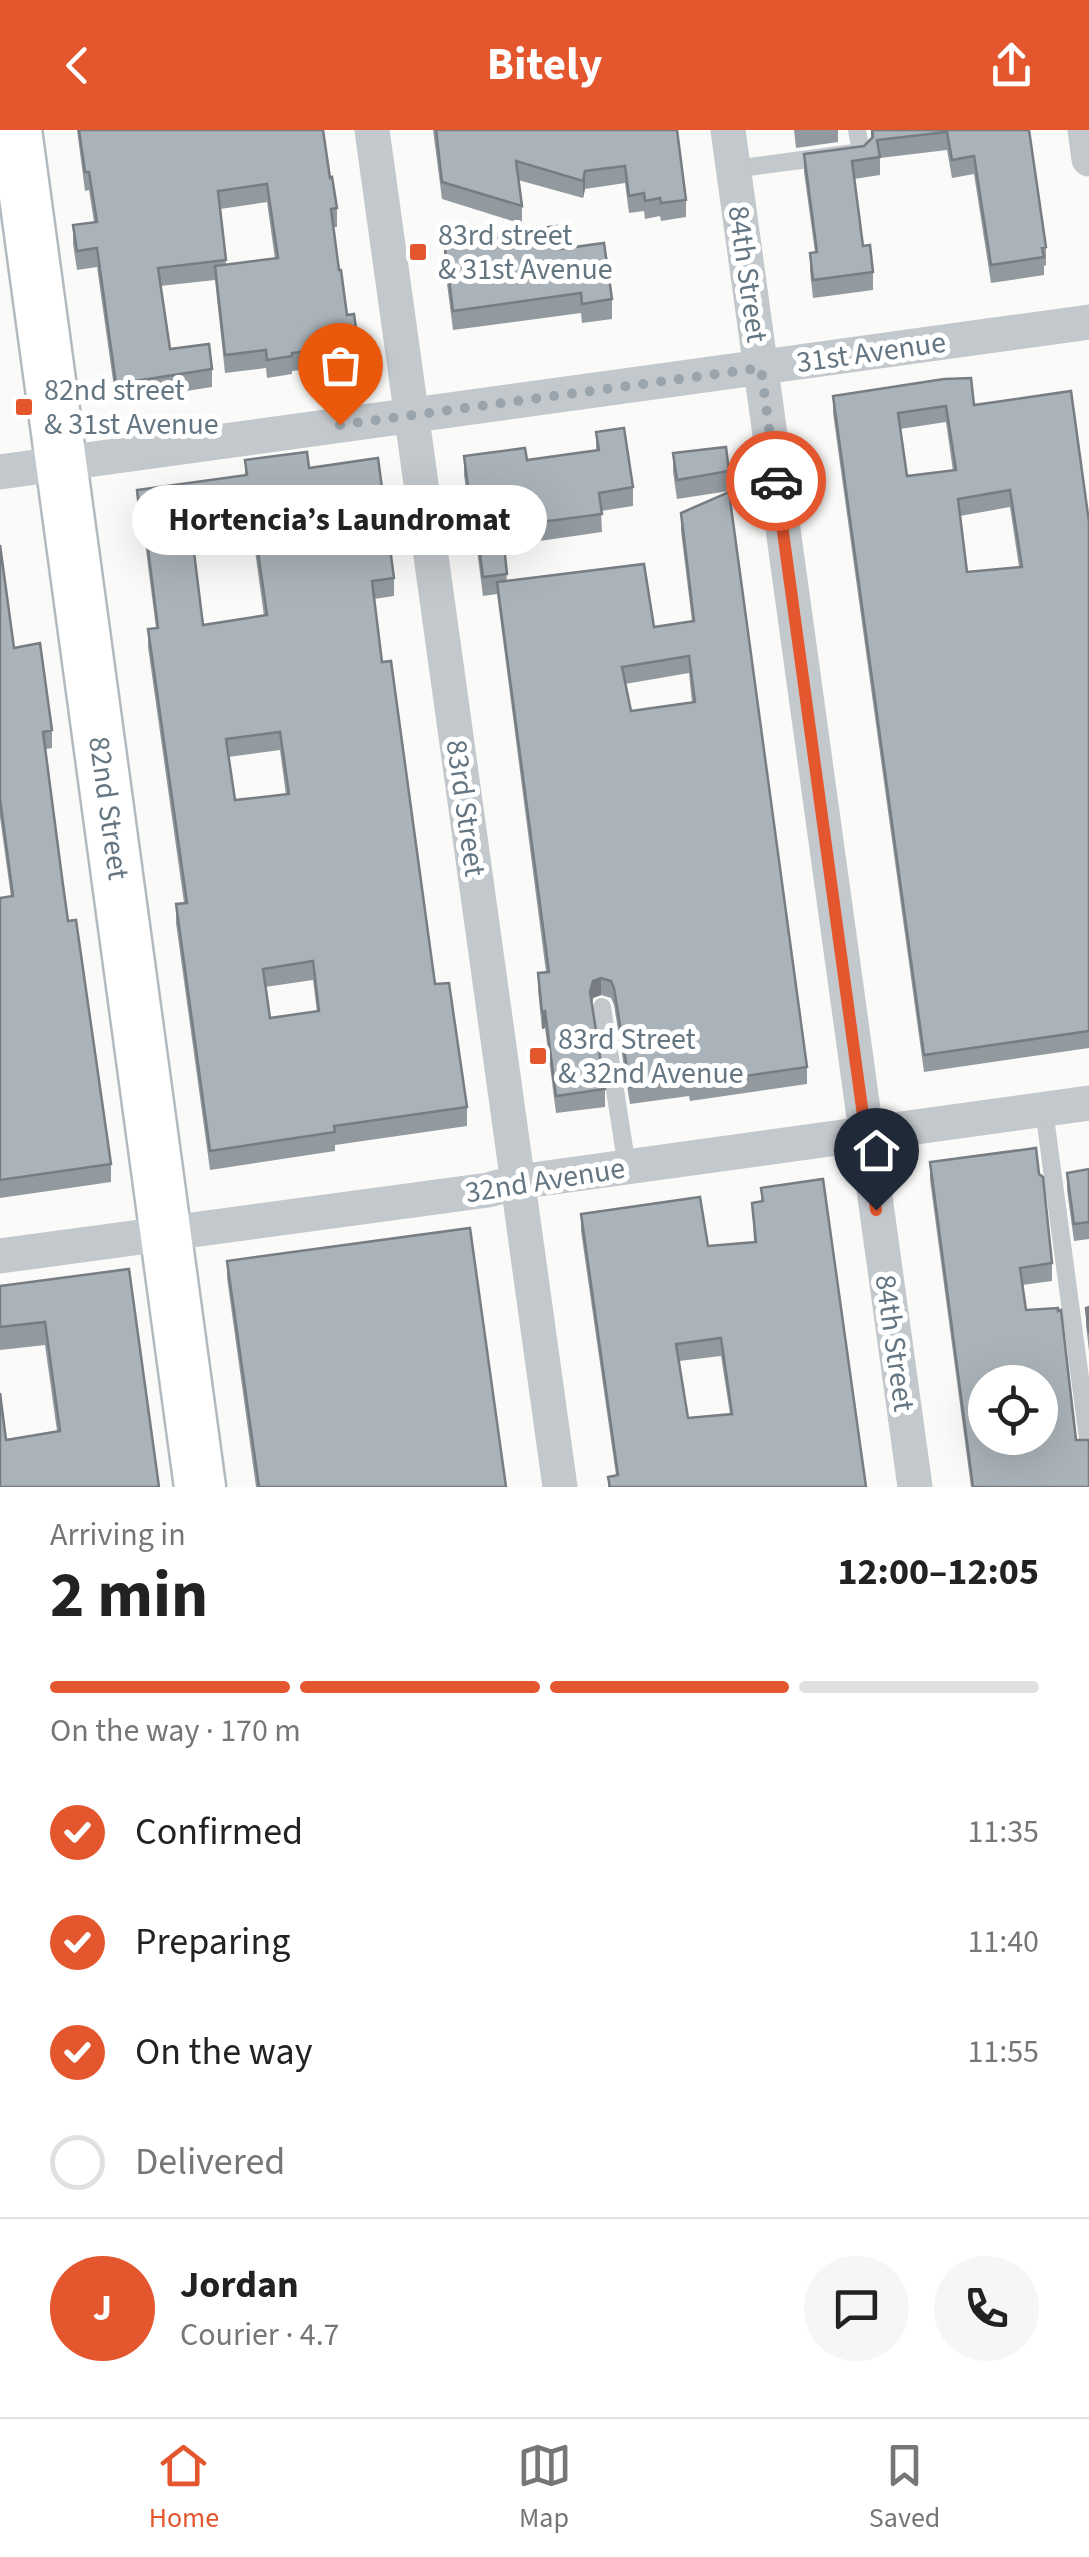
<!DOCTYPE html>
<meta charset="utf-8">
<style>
body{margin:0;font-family:"Source Sans 3",sans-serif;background:#f6f6f6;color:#222;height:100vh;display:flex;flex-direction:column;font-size:38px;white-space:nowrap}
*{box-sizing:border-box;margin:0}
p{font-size:32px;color:#767676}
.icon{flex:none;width:55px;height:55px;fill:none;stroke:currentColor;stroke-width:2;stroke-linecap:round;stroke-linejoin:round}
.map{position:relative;height:1357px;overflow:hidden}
.sheet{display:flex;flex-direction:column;background:#fff;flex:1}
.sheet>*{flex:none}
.tools{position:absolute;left:968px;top:1235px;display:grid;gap:20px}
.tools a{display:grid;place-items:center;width:90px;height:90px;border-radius:50%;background:#fff;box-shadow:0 10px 40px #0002;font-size:50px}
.pin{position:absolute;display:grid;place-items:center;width:85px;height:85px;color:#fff;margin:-102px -42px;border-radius:50% 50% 50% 0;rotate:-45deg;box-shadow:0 0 10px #0007}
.pin .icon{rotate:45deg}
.courier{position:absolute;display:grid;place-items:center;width:100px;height:100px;margin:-50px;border:8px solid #e4572e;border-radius:50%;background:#fff;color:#222;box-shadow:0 2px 12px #0007}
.bubble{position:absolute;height:70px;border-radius:35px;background:#fff;box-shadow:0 10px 40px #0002;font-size:32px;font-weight:700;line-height:70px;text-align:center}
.headline em{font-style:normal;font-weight:700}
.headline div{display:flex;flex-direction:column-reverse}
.headline{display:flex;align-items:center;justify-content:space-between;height:170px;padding:0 50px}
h1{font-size:65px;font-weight:700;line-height:75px}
.bar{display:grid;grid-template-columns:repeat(4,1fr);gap:15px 10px;align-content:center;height:120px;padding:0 50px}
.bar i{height:12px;border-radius:8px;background:#e0e0e0}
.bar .selected{background:#e4572e}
.bar p{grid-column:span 4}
.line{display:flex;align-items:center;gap:25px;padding:0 50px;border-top:2px solid #e0e0e0}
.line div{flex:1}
.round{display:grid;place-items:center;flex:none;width:105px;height:105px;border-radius:52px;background:#f6f6f6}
ol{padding:0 50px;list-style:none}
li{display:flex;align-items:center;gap:30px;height:110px}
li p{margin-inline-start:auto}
li .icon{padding:10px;border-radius:50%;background:#e4572e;color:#fff;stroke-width:4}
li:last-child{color:#767676}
li i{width:55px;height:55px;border:5px solid #e0e0e0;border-radius:50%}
header{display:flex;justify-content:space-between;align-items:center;height:130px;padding:0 50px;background:#e4572e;color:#fff;font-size:45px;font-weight:700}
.tab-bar{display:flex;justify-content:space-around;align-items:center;height:140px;border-top:2px solid #e0e0e0;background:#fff;font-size:28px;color:#767676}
.tab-bar a{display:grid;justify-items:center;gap:5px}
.tab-bar .selected{color:#e4572e}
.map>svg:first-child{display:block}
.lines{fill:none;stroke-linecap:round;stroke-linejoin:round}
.secondary-casing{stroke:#b3babf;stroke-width:55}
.lane{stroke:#c3c8cc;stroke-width:18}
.street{stroke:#c3c8cc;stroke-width:35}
.secondary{stroke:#fff;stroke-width:50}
.wall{fill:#929a9f;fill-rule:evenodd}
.shaded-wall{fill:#777d82}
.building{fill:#aab3b9;stroke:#777d82;stroke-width:2.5;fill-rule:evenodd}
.done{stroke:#99a4ac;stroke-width:10;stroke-dasharray:0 18}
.route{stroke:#e4572e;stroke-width:12}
.poi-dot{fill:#e4572e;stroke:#fff;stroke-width:4}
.labels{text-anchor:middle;stroke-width:10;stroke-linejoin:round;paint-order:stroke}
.poi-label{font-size:30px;fill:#657683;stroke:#fff;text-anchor:start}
.street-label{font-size:30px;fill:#657683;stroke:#fff}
</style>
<header><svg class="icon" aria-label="back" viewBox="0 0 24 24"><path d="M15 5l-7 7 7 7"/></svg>Bitely<svg class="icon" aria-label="share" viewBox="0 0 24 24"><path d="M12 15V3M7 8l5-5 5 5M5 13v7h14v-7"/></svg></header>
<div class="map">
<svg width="1089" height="1357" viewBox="0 0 1089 1357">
<rect width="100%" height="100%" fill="#fafaf8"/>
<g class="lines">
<defs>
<path id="secondary" d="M16,0L200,1357"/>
</defs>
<use href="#secondary" class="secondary-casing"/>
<path class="lane" d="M734,39L861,22L857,0
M602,877L627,1037
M1044,980L1089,1315"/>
<path class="street" d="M372,0L560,1357
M728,0L915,1357
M1085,0L1089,29
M0,342L1089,192
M0,1126L488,1060L518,1052L1089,973"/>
<use href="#secondary" class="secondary"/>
</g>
<path class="wall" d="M77,0H323L330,48L337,78V97H333L339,140L347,185L358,214V233L292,241V244L267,248L266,238L225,243L215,150L160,156L170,219L212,239V257L116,272L97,137L77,140L73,114V95L94,92L89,60L85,61ZM267,72L275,129L226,135L220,79Z
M433,0H677L686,70V87L661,91L660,86L645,89L644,81L629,83L625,53L585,59L583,68L518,50L522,76V94L442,69Z
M794,0H838V12L796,18Z
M871,0H1029L1046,117V135L1044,136V145L991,153L974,44L952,48L947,20L880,28V45L854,49L863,116L873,142V160L813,168L810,141V123L815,122L804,42V24L864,16L871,9Z
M444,111L560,119L612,169V189L582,193L581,183L453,200L444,131Z
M833,266L974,275L1089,392V918L924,942L833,283ZM946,292L953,341L907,346L900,299ZM1010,377L1019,437L967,442L960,386Z
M596,302L633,357V376L601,381L602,402L504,416L507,451L654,497L692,491L681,401V383L807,937V954L690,971L689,966L630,974L614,875L611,868L601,865L593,868L592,874L605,959V977L556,983L545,898L542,899L538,860V843L546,842L497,464L483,466L476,413H473L464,345V326L527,330L596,320ZM689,543L692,573L631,581L625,554Z
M673,323L729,341V361L677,369L673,342Z
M245,330L309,338L394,448V466L374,469L382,532L435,854L467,977V996L335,1015V1021L210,1040L176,793V774L184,773L148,517V499L156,498L144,405L140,406L137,360L245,345ZM251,392L264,486L203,495L191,400ZM280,620L286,665L235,670L228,627ZM313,850L317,882L270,888L265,857Z
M0,415L14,518L52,600V618L46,619L68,791L111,1034V1052L0,1068V768L11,767L0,687Z
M930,1032L1039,1044L1052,1133V1151L1022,1155L1026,1180L1076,1310L1089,1357H971L930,1050Z
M1089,1039V1109L1074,1111L1067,1060V1043Z
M761,1058L866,1357H608V1347L616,1345L581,1101V1084L708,1116L754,1112L752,1073L761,1071ZM721,1226L730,1284L688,1288L679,1231Z
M227,1131L506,1357H256L227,1148Z
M129,1139L159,1357L6,1310L57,1301L45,1215L0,1220V1156Z
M1089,1177V1221L1086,1195V1178Z"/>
<path class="shaded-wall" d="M585,41V59L583,68V51Z
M601,848V865L593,868L590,879V862L593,851Z
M545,881V898L542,899V882Z"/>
<path class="building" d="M79,0H323L330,48L332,47L337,78L331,79L339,140H341L347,185L354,184L358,214L292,223V226L267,230L266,220L225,225L215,136L278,128L267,54L218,61L226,130L158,138L170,219L209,214L212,239L116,254L97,118L77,121L73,95L97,92L89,42H85Z
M436,0H677L686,70L661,73L660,68L645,71L644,63L629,66L625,36L585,41L583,51L516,31L522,76L442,52Z
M872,0H1029L1046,117L1042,118L1044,127L991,135L974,26L952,30L947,2L877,10L880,27L852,31L863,116L870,115L873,142L813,150L810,123L817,122L804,24L864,16L873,7Z
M557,96L560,119L604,113L612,169L582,174L581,163L453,181L444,111Z
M971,248L974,275L1071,261L1089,392V901L924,925L833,266L944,249ZM946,276L956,340L907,346L898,283ZM1010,360L1022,437L967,442L958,369Z
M624,298L633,357L599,363L602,384L502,397L507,444L483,447L476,394H473L464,326L525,318L527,330L599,320L596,302Z
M726,317L729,341L677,350L673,323Z
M307,322L309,338L378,328L394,448L372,451L382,532L391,531L435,854L449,853L467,977L334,996L335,1002L210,1021L176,774L187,773L148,499L158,498L144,387H140L137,360L247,345L245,330ZM251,373L267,485L203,495L189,382ZM280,602L289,664L235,670L226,609ZM313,831L319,881L270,888L263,839Z
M729,362L807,937L690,954L689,949L630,957L614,858L611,851L601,848L593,851L590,862L605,959L556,966L545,881L542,882L538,843L549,842L497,452L644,434L654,497L694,491L681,383ZM689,526L695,572L631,581L622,537Z
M0,415L14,518L40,513L52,600L43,602L63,755L68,791L76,790L111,1034L0,1050V768L13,766L0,669Z
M1036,1018L1039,1044L1043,1047L1052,1133L1020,1138L1026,1180L1058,1178V1181L1061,1180L1076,1310H1089V1357H973L930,1032ZM985,1252H1040V1308H985Z
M1089,1039V1092L1074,1094L1067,1043Z
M823,1049L866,1357H610L608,1347L618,1345L581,1084L700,1067L708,1116L756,1112L752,1073L763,1071L761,1058ZM721,1208L732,1284L688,1288L676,1214Z
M470,1098L506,1357H259L227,1131Z
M129,1139L159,1357H0V1263L6,1310L60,1301L45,1192L0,1197V1156Z
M1089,1177V1204L1086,1178Z"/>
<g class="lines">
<path class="done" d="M340,295L761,238L776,351"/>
<path class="route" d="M776,351L876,1080"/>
</g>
<g class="poi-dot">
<rect x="408" y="112" width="20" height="20" rx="5"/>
<rect x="14" y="267" width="20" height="20" rx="5"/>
<rect x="528" y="916" width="20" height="20" rx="5"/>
</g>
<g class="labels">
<g class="poi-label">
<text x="438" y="115">83rd street<tspan x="438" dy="34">&amp; 31st Avenue</tspan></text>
<text x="44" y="270">82nd street<tspan x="44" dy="34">&amp; 31st Avenue</tspan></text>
<text x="558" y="919">83rd Street<tspan x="558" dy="34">&amp; 32nd Avenue</tspan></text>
</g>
<g class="street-label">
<text transform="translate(748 144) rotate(82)" y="10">84th Street</text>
<text transform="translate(871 222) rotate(-8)" y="10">31st Avenue</text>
<text transform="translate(109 678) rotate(82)" y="10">82nd Street</text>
<text transform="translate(466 678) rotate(82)" y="10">83rd Street</text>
<text transform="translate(545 1050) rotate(-9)" y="10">32nd Avenue</text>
<text transform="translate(895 1213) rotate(82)" y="10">84th Street</text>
</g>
</g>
</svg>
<div class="tools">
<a><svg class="icon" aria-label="locate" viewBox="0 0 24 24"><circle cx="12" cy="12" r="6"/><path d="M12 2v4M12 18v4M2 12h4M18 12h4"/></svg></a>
</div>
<div class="pin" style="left:340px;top:295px;background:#ea580c"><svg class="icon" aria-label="bag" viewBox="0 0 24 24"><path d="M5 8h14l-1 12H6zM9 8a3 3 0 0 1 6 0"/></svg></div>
<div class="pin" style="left:876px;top:1080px;background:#1f2937"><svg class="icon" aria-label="home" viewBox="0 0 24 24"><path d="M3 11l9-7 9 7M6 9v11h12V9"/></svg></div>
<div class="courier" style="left:776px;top:351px"><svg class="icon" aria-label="car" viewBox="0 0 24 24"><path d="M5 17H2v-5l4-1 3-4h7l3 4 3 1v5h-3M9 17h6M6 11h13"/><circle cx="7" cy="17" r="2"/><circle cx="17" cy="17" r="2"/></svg></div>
<div class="bubble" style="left:132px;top:355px;width:415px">Hortencia’s Laundromat</div>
</div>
<section class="sheet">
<div class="headline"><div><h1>2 min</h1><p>Arriving in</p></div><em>12:00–12:05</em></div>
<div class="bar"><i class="selected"></i><i class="selected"></i><i class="selected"></i><i></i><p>On the way · 170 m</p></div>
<ol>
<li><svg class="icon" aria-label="check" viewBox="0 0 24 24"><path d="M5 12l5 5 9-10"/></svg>Confirmed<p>11:35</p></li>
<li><svg class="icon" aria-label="check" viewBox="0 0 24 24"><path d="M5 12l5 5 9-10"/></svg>Preparing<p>11:40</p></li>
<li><svg class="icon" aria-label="check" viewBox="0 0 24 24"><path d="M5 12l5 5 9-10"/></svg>On the way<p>11:55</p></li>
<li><i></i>Delivered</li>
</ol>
<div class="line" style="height:180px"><b class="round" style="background:#e4572e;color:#fff">J</b><div><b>Jordan</b><p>Courier · 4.7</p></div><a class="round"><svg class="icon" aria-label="chat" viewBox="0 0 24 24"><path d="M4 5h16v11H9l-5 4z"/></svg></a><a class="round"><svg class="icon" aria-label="phone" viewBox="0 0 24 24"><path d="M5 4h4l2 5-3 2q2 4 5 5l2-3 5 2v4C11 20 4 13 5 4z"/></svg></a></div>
</section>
<nav class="tab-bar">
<a class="selected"><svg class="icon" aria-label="home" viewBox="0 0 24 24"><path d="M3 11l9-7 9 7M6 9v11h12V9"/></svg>Home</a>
<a><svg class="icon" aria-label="map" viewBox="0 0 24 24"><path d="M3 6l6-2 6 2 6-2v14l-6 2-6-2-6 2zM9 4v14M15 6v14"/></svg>Map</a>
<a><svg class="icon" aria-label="saved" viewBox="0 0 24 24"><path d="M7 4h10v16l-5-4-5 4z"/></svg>Saved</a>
</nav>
